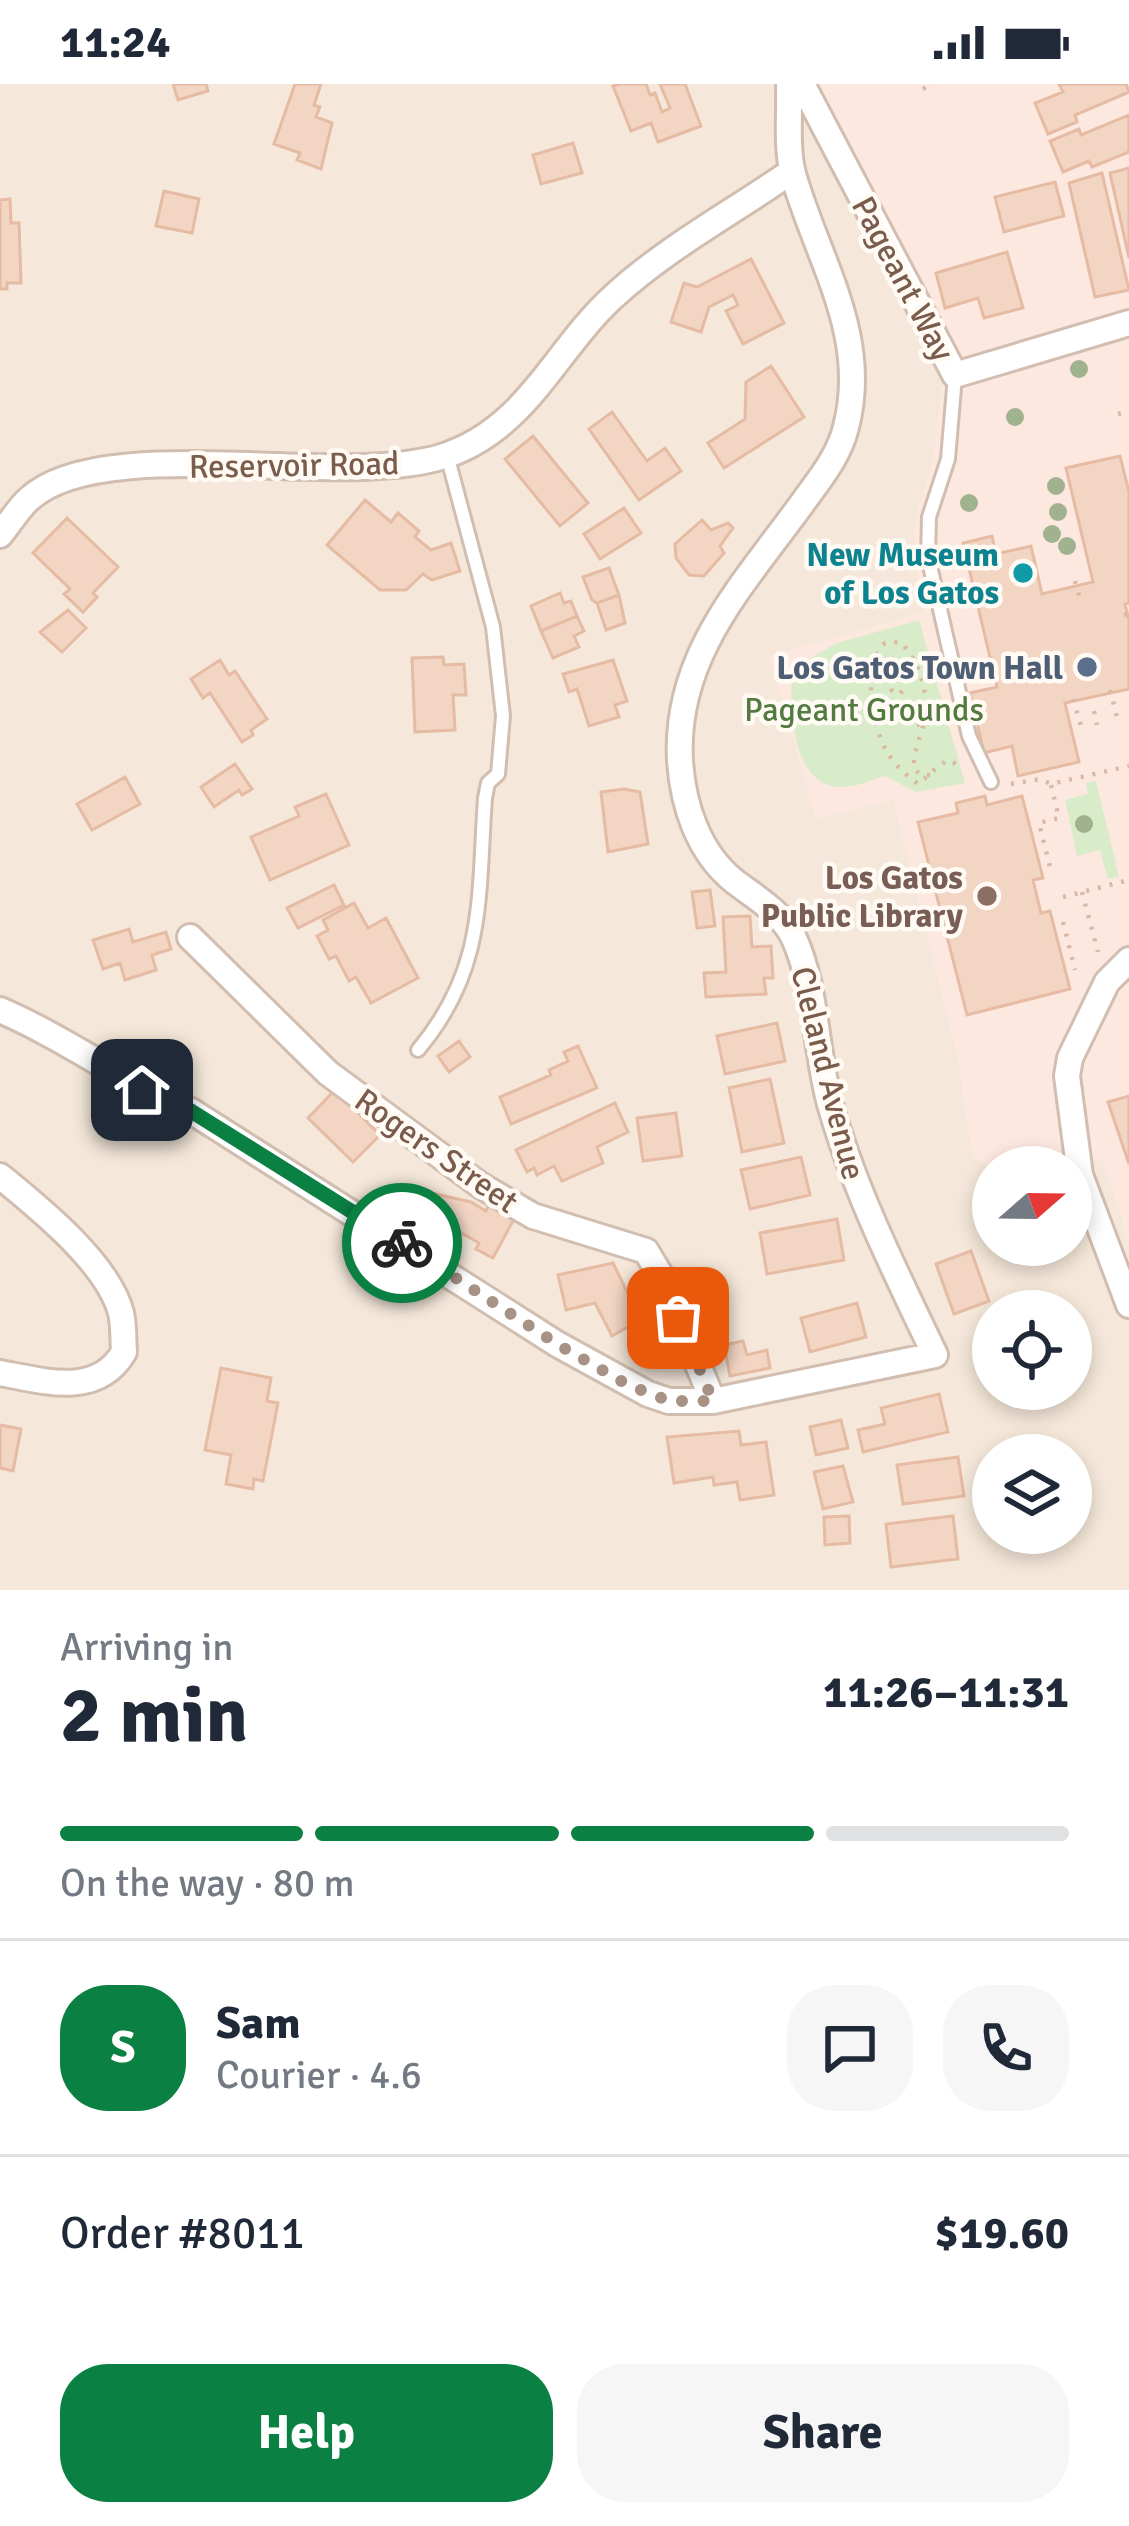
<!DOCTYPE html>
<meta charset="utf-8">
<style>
body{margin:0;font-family:Signika,sans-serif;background:#f6f6f7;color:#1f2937;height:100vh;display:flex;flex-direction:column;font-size:45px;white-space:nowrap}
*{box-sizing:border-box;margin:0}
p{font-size:39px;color:#747a83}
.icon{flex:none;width:66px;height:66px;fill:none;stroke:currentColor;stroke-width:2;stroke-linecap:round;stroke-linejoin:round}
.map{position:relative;height:1506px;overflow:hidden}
.drawer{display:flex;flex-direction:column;background:#fff;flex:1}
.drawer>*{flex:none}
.needle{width:78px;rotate:70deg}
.fabs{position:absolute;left:972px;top:1062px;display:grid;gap:24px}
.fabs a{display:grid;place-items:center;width:120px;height:120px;border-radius:50%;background:#fff;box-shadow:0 6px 18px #0003;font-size:60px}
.pin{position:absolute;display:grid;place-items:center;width:102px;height:102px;color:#fff;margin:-51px;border-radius:24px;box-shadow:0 6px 18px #0006}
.courier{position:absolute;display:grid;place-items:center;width:120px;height:120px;margin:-60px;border:9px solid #0b8043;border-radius:50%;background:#fff;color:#222;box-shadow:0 3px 15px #0007}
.head em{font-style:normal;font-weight:700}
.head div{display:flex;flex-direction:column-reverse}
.head{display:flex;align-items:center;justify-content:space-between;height:204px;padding:0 60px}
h1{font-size:78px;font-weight:700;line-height:90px}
.bar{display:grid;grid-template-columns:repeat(4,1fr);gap:18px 12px;align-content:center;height:144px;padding:0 60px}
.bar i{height:15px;border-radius:9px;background:#e0e1e3}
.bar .current{background:#0b8043}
.bar p{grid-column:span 4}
.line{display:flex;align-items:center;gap:30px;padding:0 60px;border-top:3px solid #e0e1e3}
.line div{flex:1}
.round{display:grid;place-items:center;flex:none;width:126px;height:126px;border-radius:48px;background:#f6f6f7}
.action{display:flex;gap:24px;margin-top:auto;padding:24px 60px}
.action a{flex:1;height:138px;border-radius:48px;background:#0b8043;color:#fff;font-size:48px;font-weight:700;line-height:138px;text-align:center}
.action a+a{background:#f6f6f7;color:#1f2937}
.status{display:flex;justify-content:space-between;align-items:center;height:84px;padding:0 60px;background:#fff;direction:ltr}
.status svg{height:33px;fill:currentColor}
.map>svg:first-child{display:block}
.residential{fill:#f5e8da;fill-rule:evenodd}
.commercial{fill:#fde8e0}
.green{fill:#d8ecc9}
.building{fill:#f3d5c3;stroke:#e6bba3;stroke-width:3}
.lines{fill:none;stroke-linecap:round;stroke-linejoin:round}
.lane-casing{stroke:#d1beb0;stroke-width:18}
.street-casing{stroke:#d1beb0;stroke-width:30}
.path{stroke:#d9b8a5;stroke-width:4.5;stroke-dasharray:3 9;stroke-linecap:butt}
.lane{stroke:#fff;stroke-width:12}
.street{stroke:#fff;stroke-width:24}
.tree{fill:#a0b28e}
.done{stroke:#a89285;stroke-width:12;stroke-dasharray:0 21.6}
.route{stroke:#0b8043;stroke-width:15}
.culture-dot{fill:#0f9aa8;stroke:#fffaf3;stroke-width:4.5}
.service-dot{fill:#5c6f8a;stroke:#fffaf3;stroke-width:4.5}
.education-dot{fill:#8d6e63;stroke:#fffaf3;stroke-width:4.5}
.labels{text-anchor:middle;stroke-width:9;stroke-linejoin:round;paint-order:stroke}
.street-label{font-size:33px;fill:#7a5c4d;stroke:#fffaf3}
.culture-label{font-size:33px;font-weight:bold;fill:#0d838f;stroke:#fffaf3;text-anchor:end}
.service-label{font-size:33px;font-weight:bold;fill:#4e5e75;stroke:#fffaf3;text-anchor:end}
.park-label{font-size:33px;fill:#537a41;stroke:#fffaf3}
.education-label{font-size:33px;font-weight:bold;fill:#785e54;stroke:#fffaf3;text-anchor:end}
</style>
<div class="status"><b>11:24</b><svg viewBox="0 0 49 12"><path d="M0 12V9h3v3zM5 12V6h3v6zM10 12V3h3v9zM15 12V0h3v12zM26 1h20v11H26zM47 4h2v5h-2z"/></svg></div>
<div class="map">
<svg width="1129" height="1506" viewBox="0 0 1129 1506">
<rect width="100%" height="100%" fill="#fdf6ec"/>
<path class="residential" d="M0,0H819L869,111L948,256L934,375L917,431L914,471L924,529L769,573L894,715L957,967L973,1072L993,1085V1161H1071V1083H1050L1103,1073L1129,1158V1506H0ZM993,1227H1071V1305H993ZM993,1371H1071V1449H993Z"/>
<path class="commercial" d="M819,0H1129V1158L1103,1074L1050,1083L993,1085L973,1072L957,967L894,716L816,735L769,572L924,529L914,471L917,431L934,375L948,256L869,111Z"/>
<path class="green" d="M919,536L965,699L916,708L885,692C870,697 854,704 837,703C791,699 788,618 793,584L837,559Z
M1096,697L1119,793L1108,795L1100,766L1077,772L1065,716L1088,710L1086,699Z"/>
<path class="building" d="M173,0H206L208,7L178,16Z
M295,0H321L314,21L320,23L316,33L332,39L321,85L297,76L300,69L274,60Z
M620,0H646L650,11L655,9L662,28L670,24L660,0H685L701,42L658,58L651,39L631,47L613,2Z
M1059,0H1126L1129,8L1075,31L1077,38L1048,50L1035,19L1063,8Z
M1129,31V68L1092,83L1089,77L1063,88L1050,57L1079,45L1081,51Z
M573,59L582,89L541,100L533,71Z
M1129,84V174L1110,89Z
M1102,89L1129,206L1095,213L1069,99Z
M1055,98L1064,132L1004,148L995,113Z
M164,107L199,115L192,149L156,142Z
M10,115L11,139H19L21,199H7V205H0V116Z
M1007,168L1023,224L984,234L978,214L945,224L936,189Z
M751,175L784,239L743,260L726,227L738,221L733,211L709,223L701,248L671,238L684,199L697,203Z
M771,282L804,333L724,384L708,359L745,335L746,298Z
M612,328L647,377L665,364L681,387L639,416L589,345Z
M533,352L588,419L560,442L505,375Z
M1120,372L1129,408V519L1125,520L1129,536V605L1065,619L1079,678L1018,692L1012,662L984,669L970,609L997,603L963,459L992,452L996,470L1031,462L1042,510L1093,498L1066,384Z
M365,416L391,438L398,429L419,447L415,453L431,466L451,459L460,487L432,496L423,490L406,506H380L327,461Z
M624,424L641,449L600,475L584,450Z
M67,434L118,483L93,509L97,513L83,528L64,510L70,505L33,469Z
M702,436L711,446L728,439L733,444L720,462L724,469L704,492L689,491L676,474L675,460Z
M609,484L619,511L597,519L592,516L583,493Z
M560,509L564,519L571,517L577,532L541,547L531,522Z
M619,511L625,539L606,546L597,519Z
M68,526L86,544L62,568L40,548Z
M577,532L584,547L574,552L579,563L553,574L541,547Z
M443,573L444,581L464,580L466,611H453L455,646L415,648L412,574Z
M220,576L229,591L235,587L267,635L251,646L253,651L242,658L210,609L203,614L191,595Z
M613,576L627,617L615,621L619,633L589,642L577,605L569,608L563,590Z
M235,680L252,705L242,711L239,706L214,723L201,703Z
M125,693L140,720L92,746L77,720Z
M624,705L640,708L648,760L608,768L601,708Z
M326,710L349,761L270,796L251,753L299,732L295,723Z
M985,712L987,721L1022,712L1043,794L1033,796L1041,829L1050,827L1070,905L967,931L918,738L958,729L956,719Z
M334,801L344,821L298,844L287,824Z
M710,806L715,842L697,844L692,808Z
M354,819L368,844L386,834L418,894L371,919L356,893L349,897L336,872L329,875L317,852L328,846L323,836Z
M750,832L752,863L771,862L773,894H764L766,910L706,913L704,889L726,888L723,833Z
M129,845L133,858L166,848L171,865L152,871L156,886L125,896L120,879L103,885L93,856Z
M777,939L785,977L725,990L717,952Z
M459,957L470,973L449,988L438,972Z
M578,962L597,1004L511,1040L500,1013L551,991L549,986L568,977L564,968Z
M770,995L784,1059L742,1068L729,1004Z
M335,1006L380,1051L353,1078L308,1034Z
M1129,1012V1080L1108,1018Z
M615,1019L628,1048L597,1063L603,1079L562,1097L554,1082L537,1091L534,1084L527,1088L516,1066Z
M676,1029L682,1072L643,1077L637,1034Z
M801,1073L810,1111L750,1125L741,1086Z
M436,1110L471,1118L486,1127L490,1118L515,1133L493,1174L476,1165L479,1159L456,1146L427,1139Z
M837,1135L844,1176L767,1190L760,1149Z
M971,1167L989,1217L954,1230L936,1180Z
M613,1179L631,1216L641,1212L651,1230L612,1252L595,1219L566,1226L558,1191Z
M857,1219L866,1253L810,1268L801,1234Z
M743,1257L747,1271L767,1266L770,1284L730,1292L724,1261Z
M221,1284L271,1294L267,1317L278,1319L263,1397L254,1395L253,1405L226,1400L231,1371L205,1366Z
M939,1310L948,1348L863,1368L858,1346L885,1340L881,1324Z
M841,1336L848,1364L816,1371L810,1343Z
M0,1341L21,1345L13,1387L0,1384Z
M739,1347L741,1361L766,1358L774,1411L740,1416L737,1398L714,1401L713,1393L674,1399L667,1353Z
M958,1373L964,1412L903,1420L897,1381Z
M843,1382L853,1418L823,1425L814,1388Z
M849,1432L850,1459L825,1461L824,1433Z
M953,1432L958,1475L891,1483L886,1440Z"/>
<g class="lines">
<defs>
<path id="lane" d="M955,292L948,375L929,433L928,473L969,652L991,698
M418,966C486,885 478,813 485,714L488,699L498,690L503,632L493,543L447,371"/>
<path id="street" d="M802,0L955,291L1129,239
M0,451C9,440 18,425 29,415C102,348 338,404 441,373C526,347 554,267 613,213C666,164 732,129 792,87
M190,853L328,989L480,1101L533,1132L646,1167L661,1192L713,1317
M1129,876L1107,898L1070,974L1067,992L1080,1091L1129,1221
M0,926C67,955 124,998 191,1027L557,1260L648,1310L669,1317H713L935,1271C896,1189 855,1108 830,1020C815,966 817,903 793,852C780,827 756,814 734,797C698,768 683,721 680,677C674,572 743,501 801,421C818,397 839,373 846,343C870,251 817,175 793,90C786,63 790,28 789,0
M0,1092C39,1124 108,1179 121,1229C124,1241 123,1256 124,1268C97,1314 44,1297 0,1289"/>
</defs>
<use href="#lane" class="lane-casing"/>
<use href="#street" class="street-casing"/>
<path class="path" d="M923,5L934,0
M1118,330L1129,327
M1075,497L1081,518
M1124,531L1129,530
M893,575L899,581L905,603L900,610L892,607L885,580Z
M1110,606L1118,637
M1073,615L1082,645
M877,616L893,620L922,643
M1094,627L1097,641
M930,691H921L914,685C913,667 920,655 924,638C930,612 920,577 900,558L885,559C862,581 871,639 886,666C893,680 906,691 918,700C929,692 936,682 949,676L961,683
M1011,700L1040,695L1051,700L1129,682
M1051,701L1059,734L1039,739L1052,791
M1082,808L1098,868
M1063,813L1129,796
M1063,838L1075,886"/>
<use href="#lane" class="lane"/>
<use href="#street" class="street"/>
</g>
<g class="tree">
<circle cx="1079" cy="285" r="9"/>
<circle cx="1015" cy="333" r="9"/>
<circle cx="1056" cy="402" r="9"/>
<circle cx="969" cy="419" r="9"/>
<circle cx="1058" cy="428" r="9"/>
<circle cx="1052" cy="450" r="9"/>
<circle cx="1067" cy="462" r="9"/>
<circle cx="1084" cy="740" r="9"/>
</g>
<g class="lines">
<path class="done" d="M402,1159L557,1260L628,1301L669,1317H713L678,1234"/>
<path class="route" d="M142,1006L191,1027L402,1159"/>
</g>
<circle class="culture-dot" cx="1023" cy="489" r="12"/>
<circle class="service-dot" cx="1087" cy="583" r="12"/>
<circle class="education-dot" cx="987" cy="812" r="12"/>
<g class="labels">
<g class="street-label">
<text transform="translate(904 194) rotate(62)" y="12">Pageant Way</text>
<text transform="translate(294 380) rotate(-1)" y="12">Reservoir Road</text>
<text transform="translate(829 989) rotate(76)" y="12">Cleland Avenue</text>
<text transform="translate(437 1066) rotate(35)" y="12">Rogers Street</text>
</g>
<g class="culture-label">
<text x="999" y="482">New Museum<tspan x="999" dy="38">of Los Gatos</tspan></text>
</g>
<g class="service-label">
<text x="1063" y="595">Los Gatos Town Hall</text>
</g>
<g class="park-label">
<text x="864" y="637">Pageant Grounds</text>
</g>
<g class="education-label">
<text x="963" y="805">Los Gatos<tspan x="963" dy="38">Public Library</tspan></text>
</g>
</g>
</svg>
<div class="fabs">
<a><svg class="needle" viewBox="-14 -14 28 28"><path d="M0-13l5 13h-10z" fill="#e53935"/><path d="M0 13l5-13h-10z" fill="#747a83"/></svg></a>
<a><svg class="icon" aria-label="locate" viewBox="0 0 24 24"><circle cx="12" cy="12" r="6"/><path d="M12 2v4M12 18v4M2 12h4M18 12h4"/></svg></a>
<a><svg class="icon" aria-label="layers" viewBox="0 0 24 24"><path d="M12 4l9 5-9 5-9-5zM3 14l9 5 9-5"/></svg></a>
</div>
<div class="pin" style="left:678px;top:1234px;background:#ea580c"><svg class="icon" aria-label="bag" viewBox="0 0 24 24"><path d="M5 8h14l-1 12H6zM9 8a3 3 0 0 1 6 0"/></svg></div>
<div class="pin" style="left:142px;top:1006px;background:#1f2937"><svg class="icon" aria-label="home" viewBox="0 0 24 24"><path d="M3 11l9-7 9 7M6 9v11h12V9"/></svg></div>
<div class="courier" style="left:402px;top:1159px"><svg class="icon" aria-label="bike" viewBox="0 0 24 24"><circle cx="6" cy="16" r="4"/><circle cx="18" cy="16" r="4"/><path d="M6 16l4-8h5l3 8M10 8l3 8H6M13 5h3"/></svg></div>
</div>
<section class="drawer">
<div class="head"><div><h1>2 min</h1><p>Arriving in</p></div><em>11:26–11:31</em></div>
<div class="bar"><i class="current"></i><i class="current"></i><i class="current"></i><i></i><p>On the way · 80 m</p></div>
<div class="line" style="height:216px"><b class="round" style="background:#0b8043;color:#fff">S</b><div><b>Sam</b><p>Courier · 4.6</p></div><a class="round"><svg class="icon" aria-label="chat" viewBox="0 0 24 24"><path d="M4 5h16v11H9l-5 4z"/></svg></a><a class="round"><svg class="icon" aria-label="phone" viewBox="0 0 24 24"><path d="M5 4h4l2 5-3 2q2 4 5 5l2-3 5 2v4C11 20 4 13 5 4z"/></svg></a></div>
<div class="line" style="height:156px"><div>Order #8011</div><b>$19.60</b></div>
<div class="action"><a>Help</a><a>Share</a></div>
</section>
